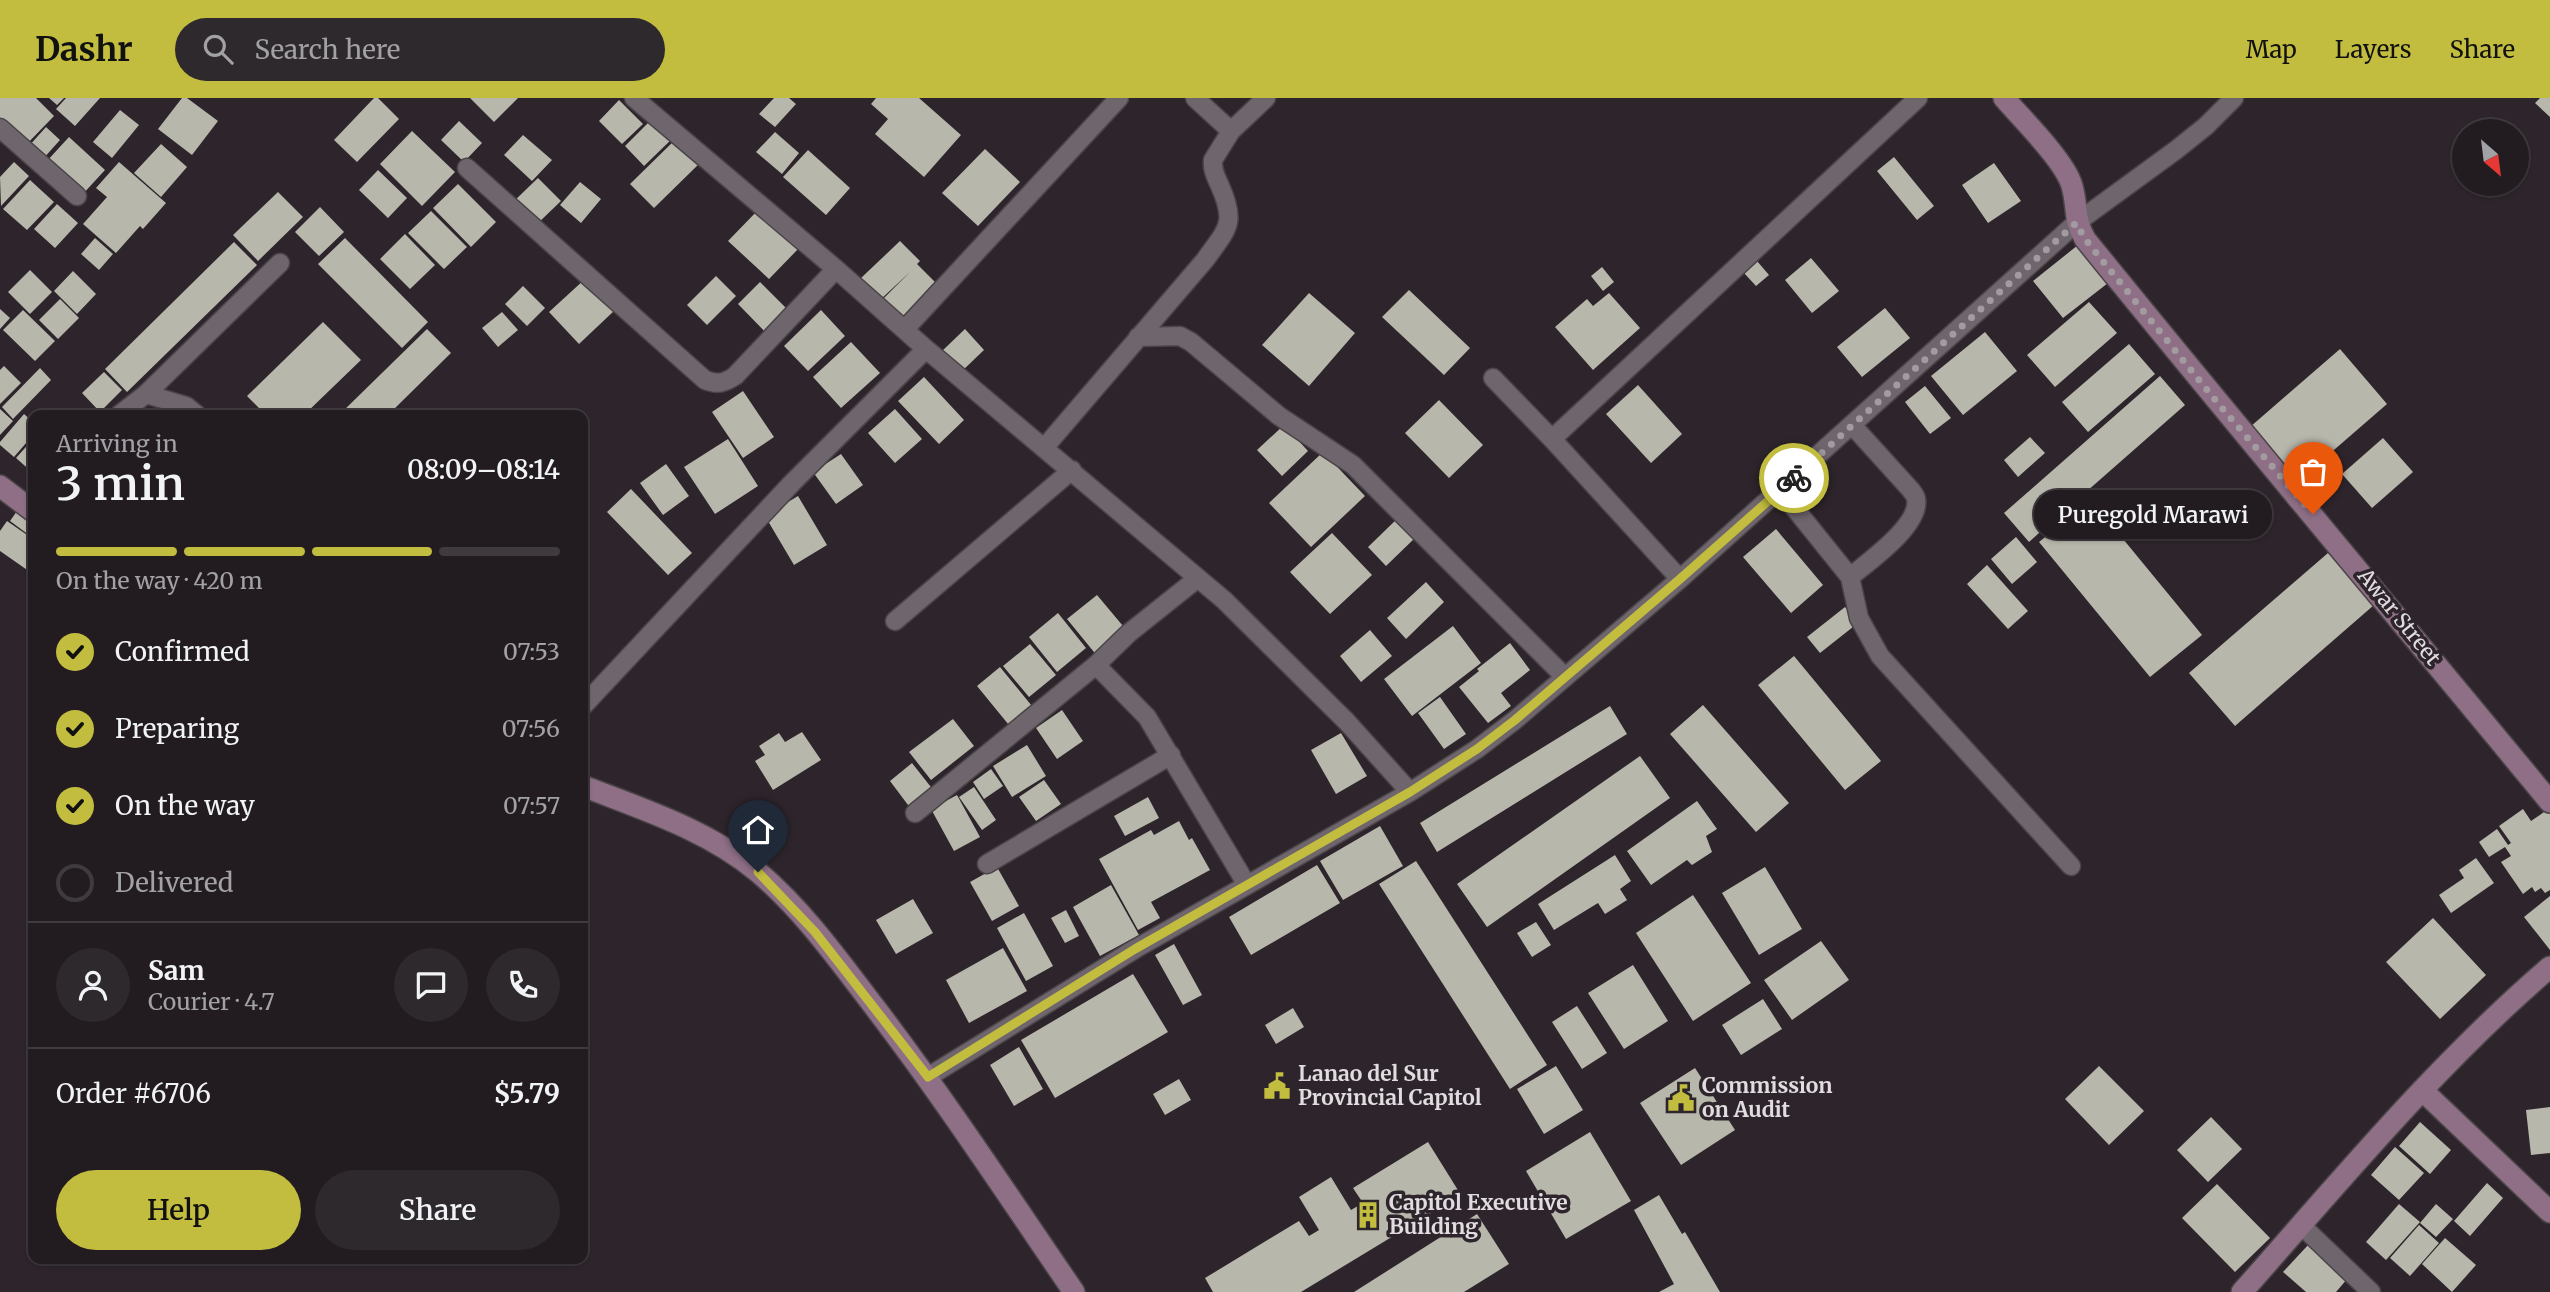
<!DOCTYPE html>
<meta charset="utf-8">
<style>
body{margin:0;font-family:Merriweather,serif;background:#2e292d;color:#f1f3f6;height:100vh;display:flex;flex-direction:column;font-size:26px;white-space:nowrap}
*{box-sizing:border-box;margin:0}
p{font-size:23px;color:#a2a1a5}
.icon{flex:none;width:38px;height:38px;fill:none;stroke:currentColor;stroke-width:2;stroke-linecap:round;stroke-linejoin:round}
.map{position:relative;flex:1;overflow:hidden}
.drawer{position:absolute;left:28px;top:312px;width:560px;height:854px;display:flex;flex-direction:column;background:#221c20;border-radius:14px;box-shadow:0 2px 5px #0004,0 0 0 2px #3f3a3e}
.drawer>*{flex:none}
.needle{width:46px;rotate:152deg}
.buttons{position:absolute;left:2452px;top:21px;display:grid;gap:14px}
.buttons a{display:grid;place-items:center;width:77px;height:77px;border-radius:50%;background:#221c20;box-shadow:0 2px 5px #0004,0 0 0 2px #3f3a3e;font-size:35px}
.pin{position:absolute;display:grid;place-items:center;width:60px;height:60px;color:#fff;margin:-72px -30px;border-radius:50% 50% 50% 0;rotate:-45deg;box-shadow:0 0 7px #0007}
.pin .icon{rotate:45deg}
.courier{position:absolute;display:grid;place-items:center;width:70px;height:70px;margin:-35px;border:5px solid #c2bd3f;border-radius:50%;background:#fff;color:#222;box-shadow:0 2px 9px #0007}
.bubble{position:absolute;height:49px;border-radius:24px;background:#221c20;box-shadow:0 2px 5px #0004,0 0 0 2px #3f3a3e;font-size:23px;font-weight:600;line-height:49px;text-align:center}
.headline em{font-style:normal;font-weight:600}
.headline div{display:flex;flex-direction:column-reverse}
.headline{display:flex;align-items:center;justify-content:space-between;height:119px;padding:0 28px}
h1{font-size:46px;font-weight:600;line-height:52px}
.bar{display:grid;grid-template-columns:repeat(4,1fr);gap:10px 7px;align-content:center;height:84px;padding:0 28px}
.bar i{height:9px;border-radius:5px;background:#3f3a3e}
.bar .selected{background:#c2bd3f}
.bar p{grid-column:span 4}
.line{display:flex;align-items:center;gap:18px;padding:0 28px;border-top:2px solid #3f3a3e}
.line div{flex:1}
.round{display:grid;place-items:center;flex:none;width:74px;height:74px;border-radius:37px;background:#2e292d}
ol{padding:0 28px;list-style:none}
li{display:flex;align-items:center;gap:21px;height:77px}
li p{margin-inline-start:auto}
li .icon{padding:7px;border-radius:50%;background:#c2bd3f;color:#111;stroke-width:4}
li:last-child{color:#a2a1a5}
li i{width:38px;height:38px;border:4px solid #3f3a3e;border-radius:50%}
.action{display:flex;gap:14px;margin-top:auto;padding:14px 28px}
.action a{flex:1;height:80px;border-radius:42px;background:#c2bd3f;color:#111;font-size:28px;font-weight:600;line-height:80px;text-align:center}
.action a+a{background:#2e292d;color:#f1f3f6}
header{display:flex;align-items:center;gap:42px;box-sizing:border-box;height:98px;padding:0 35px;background:#c2bd3f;color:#111}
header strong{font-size:33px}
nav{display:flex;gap:38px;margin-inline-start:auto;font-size:24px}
.search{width:490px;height:63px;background:#2e292d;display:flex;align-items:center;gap:18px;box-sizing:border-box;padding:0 24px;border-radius:38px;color:#a2a1a5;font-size:26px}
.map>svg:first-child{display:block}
.building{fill:#b7b7ac}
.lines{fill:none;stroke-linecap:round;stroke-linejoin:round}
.street-casing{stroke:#4a4448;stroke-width:21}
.secondary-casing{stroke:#4a4448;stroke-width:24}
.street{stroke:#6f666d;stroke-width:18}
.secondary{stroke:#8e6f86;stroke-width:21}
.done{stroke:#a29ca0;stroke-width:7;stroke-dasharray:0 12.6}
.route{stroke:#c2bd3f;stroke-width:9}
.labels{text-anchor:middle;stroke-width:7;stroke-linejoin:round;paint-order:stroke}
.street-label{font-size:21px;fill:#e1dcdf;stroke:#2d252b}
.poi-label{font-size:21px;font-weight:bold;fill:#e1dcdf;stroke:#2d252b;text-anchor:start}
</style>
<header>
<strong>Dashr</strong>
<div class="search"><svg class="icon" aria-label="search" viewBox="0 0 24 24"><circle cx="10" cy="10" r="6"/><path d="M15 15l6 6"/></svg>Search here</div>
<nav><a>Map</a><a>Layers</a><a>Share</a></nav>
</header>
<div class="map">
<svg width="2550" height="1194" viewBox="0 0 2550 1194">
<rect width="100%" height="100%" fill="#2d252b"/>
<path class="building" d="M0,0H36L54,18L24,49L0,26Z
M49,0H64L57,7Z
M66,0H100L75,28L56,11Z
M182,0H187L218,23L192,57L158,31Z
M374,0H378L399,21L357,64L334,42Z
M470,0H518L494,24Z
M774,0H789L796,6L775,29L759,16Z
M876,0H919L961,37L924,79L875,36L888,21L871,6Z
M2540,0H2550V19L2535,5Z
M619,2L643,26L622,46L599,23Z
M120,12L139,27L112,60L93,44Z
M654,19L674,39L644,68L625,48Z
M459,23L482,45L464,64L441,42Z
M46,29L60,42L42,62L28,49Z
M412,33L455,74L422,108L380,66Z
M775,34L799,55L782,76L756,54Z
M523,37L552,62L532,83L504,57Z
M69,39L105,72L82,97L46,64Z
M678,39L702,63L654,110L630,86Z
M161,46L187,69L161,99L134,75Z
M985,51L1020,84L978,128L942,95Z
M808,52L850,90L826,117L783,79Z
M1894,59L1934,108L1917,122L1877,73Z
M14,64L29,78L1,108L0,79Z
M119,64L166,105L143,131L140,128L116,155L83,126L107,99L96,90Z
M1994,65L2021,103L1988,125L1962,87Z
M378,72L407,100L388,120L359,92Z
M538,80L561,103L535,128L512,105Z
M30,82L54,104L27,132L3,111Z
M580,84L601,101L581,125L560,107Z
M458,86L496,124L471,149L433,110Z
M278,94L303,119L258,163L233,137Z
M57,106L78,125L55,150L34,131Z
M320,109L344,134L319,158L295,134Z
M760,110L800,149L769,181L728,143Z
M431,113L467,149L444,171L408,135Z
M405,136L435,167L410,191L380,161Z
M95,140L113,156L99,172L81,156Z
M345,140L428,224L402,250L318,166Z
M900,143L920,163L917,166L938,187L903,221L883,201L910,174L880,202L860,181Z
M234,144L257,167L127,294L105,271Z
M2078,147L2108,185L2063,220L2033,183Z
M1811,160L1839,193L1812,215L1785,182Z
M1757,163L1769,177L1756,188L1744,175Z
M1602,169L1614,184L1603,193L1591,178Z
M30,172L52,194L30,216L8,194Z
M73,173L96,196L77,216L54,193Z
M716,178L736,198L707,227L687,207Z
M585,181L615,212L579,246L549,214Z
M760,184L790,214L768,237L738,206Z
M523,188L545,210L527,228L505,206Z
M1409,192L1470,250L1444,277L1382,219Z
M1309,195L1355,235L1309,288L1262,247Z
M1609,195L1640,230L1593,272L1555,229L1587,201L1593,208Z
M60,201L79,220L58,241L39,222Z
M2089,204L2117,235L2055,289L2027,257Z
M1885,210L1910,240L1862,279L1837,249Z
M0,211L10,220L0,231Z
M23,212L55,243L35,263L3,232Z
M821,212L845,238L808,273L784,248Z
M502,214L518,232L498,249L482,230Z
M323,224L361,262L304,317H266L247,298Z
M427,231L451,255L388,317H339Z
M965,231L984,252L961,274L941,254Z
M1985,234L2017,273L1963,317L1931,278Z
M851,244L880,275L841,310L813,279Z
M2129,246L2155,276L2088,334L2062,304Z
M2340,251L2387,306L2297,384L2250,329Z
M4,268L21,285L0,306V272Z
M40,270L51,282L13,321L2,309Z
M104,274L122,292L100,314L82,295Z
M2160,278L2185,307L2029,444L2004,415Z
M924,279L964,322L939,346L898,303Z
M1638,287L1682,336L1651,365L1606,316Z
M1925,288L1951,320L1930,336L1905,304Z
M743,293L774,339L743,360L712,314Z
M1439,302L1483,347L1449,380L1405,335Z
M167,306L178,317H155Z
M0,311L13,323L0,337Z
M895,311L922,341L895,365L868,335Z
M24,316L33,324V337L14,359L0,347V344Z
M1284,327L1308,353L1282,378L1257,352Z
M2030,339L2045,355L2018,379L2004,362Z
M2383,340L2413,374L2372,410L2342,376Z
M33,341V375L16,360Z
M728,341L758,388L715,416L684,369Z
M1323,354L1365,398L1311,449L1269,405Z
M841,356L863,387L836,406L813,374Z
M666,366L689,398L663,417L640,385Z
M631,391L692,455L668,477L607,414Z
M798,398L827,447L794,467L765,418Z
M2091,402L2202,537L2150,579L2039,444Z
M22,406L33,414V440L10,423Z
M1398,420L1416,439L1386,468L1368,449Z
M7,423L33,441V476L0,453V433Z
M1776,431L1823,487L1791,515L1743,459Z
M1332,435L1372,477L1330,516L1290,474Z
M2016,439L2037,464L2012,486L1991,461Z
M2328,455L2374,507L2235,628L2189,575Z
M1987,467L2028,513L2008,531L1967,486Z
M1426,484L1444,504L1406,541L1387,520Z
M1097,497L1128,534L1098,559L1067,521Z
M1845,509L1858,525L1820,555L1807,539Z
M1058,515L1086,550L1057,574L1029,539Z
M1453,528L1481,565L1412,618L1384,581Z
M1370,532L1392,558L1361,584L1340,558Z
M1510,545L1530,572L1501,595L1511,608L1488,625L1459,589L1479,573L1477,571Z
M1030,546L1056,577L1029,599L1003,568Z
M1794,558L1881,663L1845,692L1758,587Z
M1000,569L1036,613L1013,632L977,588Z
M1440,599L1466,636L1444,651L1418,615Z
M1703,607L1789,705L1756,734L1670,636Z
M1610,608L1627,636L1437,754L1420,725Z
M1062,612L1083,643L1057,661L1036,630Z
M953,621L974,648L931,682L909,654Z
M802,634L821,662L773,692L755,663L765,657L759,648L779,635L785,644Z
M1341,635L1367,678L1336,696L1311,652Z
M1027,647L1046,678L1012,699L993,668Z
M1640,658L1670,700L1487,829L1457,786Z
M912,665L934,693L911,711L890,683Z
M991,671L1003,688L984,701L973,684Z
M1044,682L1061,706L1036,723L1019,699Z
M974,689L996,722L982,732L959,699Z
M957,697L980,739L954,753L931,711Z
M1148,699L1159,720L1125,738L1114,718Z
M1697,703L1717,731L1706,738L1712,754L1692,767L1687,762L1651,787L1627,753Z
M2523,711L2531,723L2547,712L2550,715V792L2545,795L2541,790L2535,794L2532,789L2523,796L2501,764L2511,758L2505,749L2489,759L2479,744L2497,731L2508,747L2511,745L2499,728Z
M1179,723L1189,742L1192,740L1210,772L1151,804L1160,820L1138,832L1099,761L1151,732L1154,737Z
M1380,728L1403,768L1343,802L1320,763Z
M1615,757L1631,783L1620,791L1627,802L1605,816L1598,805L1554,832L1538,806Z
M2476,760L2494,785L2451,815L2439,797L2464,780L2459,772Z
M1416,763L1547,967L1510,991L1379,786Z
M1317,767L1340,805L1251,857L1229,819Z
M997,769L1019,808L992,823L970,784Z
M1765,769L1802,831L1759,857L1722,795Z
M1111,787L1139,837L1100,858L1073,809Z
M1693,797L1751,885L1693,923L1636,835Z
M2550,798V852L2524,819Z
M913,801L933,835L896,856L876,822Z
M1066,812L1079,838L1065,845L1051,820Z
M1024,815L1053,868L1026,883L997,830Z
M2433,820L2486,877L2440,921L2386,864Z
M1536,824L1551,847L1532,859L1517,835Z
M1821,843L1849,882L1792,922L1764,882Z
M1174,846L1202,897L1183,907L1155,857Z
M1003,850L1027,893L969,925L946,882Z
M1633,867L1668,923L1624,951L1588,895Z
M1133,876L1168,934L1055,1000L1021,942Z
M1763,901L1782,931L1741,957L1722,927Z
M1577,908L1607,955L1582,971L1552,924Z
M1293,910L1304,929L1276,946L1265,927Z
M1019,949L1043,991L1014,1008L990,967Z
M1556,968L1583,1012L1544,1036L1517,991Z
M2099,968L2144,1013L2109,1047L2065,1001Z
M1695,970L1735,1032L1681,1067L1640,1005Z
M1179,981L1191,1002L1165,1017L1153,996Z
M2550,1009V1055L2531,1057L2526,1012Z
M2211,1019L2242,1051L2208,1084L2177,1052Z
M2420,1024L2451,1052L2430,1076L2399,1048Z
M1590,1034L1631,1103L1566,1141L1526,1073Z
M1428,1044L1461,1097L1301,1194H1213L1205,1180L1299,1123L1309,1138L1319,1132L1299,1099L1331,1079L1351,1112L1363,1105L1353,1090Z
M2395,1049L2424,1075L2399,1102L2371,1077Z
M2487,1085L2503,1100L2470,1138L2454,1123Z
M2217,1086L2270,1140L2235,1174L2182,1120Z
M1659,1097L1682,1136L1685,1134L1720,1194H1659L1674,1186L1634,1112Z
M2399,1106L2420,1124L2386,1162L2366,1144Z
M2436,1106L2453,1121L2436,1139L2420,1125Z
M1477,1116L1509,1166L1464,1194H1354Z
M2419,1127L2439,1145L2410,1178L2390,1160Z
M2445,1140L2476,1167L2452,1194L2422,1166Z
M2309,1146L2348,1180L2336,1194H2306L2283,1174Z"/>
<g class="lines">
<defs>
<path id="street" d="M634,0L836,171L926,251
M1195,0L1231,33L1266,0
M0,30L77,98
M467,70L705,282C718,287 724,285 735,278L836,171
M905,231L1119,0
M1138,239L1180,238L1191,244L1279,318L1353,367L1565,579
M1493,280L1552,341L1680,481
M146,296L186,308L197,317
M119,317L146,296L280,165
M1552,341L1918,0
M1044,350L1205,162C1227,131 1237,126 1220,88C1216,79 1212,72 1213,62L1231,33
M1780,392L1850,479L1859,520L1880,558L2071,768
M1850,479C1868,464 1921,427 1916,401C1916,398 1913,395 1911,392L1852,327
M895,523L1072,372
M1096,567L1129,535L1198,480
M583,608L792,385L926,251L1224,502L1347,624L1410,694
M915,715L1096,567L1147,619L1247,787
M987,766L1171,657
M928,979L1135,851L1410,694L1477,651L1515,622L1680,481L2076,125L2176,52L2206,28L2234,0
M2301,1127L2371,1194"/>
<path id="secondary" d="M2004,0C2022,21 2065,63 2072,88C2078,109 2073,119 2085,141C2238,330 2395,516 2550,704
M0,388L33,413
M583,688C642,711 708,732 758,774C804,813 840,864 876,911C946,1003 1009,1099 1074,1194
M2422,992L2550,1114
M2242,1194C2341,1082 2437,966 2550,869"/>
</defs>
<use href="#street" class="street-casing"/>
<use href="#secondary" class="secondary-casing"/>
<use href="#street" class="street"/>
<use href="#secondary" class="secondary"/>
</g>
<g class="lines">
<path class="done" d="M1794,380L2076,125L2085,141L2216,303L2313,416"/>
<path class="route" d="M758,774L815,834L928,979L1135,851L1410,694L1477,651L1515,622L1680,481L1794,380"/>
</g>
<defs>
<symbol id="civic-bare" viewBox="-9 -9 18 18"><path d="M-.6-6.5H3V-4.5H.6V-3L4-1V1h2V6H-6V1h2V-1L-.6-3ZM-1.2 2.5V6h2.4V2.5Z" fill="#c2bd3f" stroke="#2d252b" stroke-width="2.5" paint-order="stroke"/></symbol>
<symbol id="building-bare" viewBox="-9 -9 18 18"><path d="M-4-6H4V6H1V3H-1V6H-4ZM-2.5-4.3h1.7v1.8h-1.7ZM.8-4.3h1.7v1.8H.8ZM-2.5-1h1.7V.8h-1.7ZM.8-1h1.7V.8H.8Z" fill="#c2bd3f" stroke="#2d252b" stroke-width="2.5" paint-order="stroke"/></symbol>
</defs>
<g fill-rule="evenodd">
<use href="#civic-bare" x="1258" y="969" width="38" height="38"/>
<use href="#civic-bare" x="1662" y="981" width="38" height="38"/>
<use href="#building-bare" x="1349" y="1098" width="38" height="38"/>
</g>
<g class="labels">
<g class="street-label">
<text transform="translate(2399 519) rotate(51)" y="7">Awar Street</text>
</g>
<g class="poi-label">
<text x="1298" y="983">Lanao del Sur<tspan x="1298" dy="24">Provincial Capitol</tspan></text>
<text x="1702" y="995">Commission<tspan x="1702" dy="24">on Audit</tspan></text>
<text x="1389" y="1112">Capitol Executive<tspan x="1389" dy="24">Building</tspan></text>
</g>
</g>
</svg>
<div class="buttons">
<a><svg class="needle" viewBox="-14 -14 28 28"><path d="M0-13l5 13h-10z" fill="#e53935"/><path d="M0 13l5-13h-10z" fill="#a2a1a5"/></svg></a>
</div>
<div class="pin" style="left:2313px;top:416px;background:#ea580c"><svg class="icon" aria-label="bag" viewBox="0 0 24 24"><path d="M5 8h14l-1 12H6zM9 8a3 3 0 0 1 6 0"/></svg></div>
<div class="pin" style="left:758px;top:774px;background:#1f2937"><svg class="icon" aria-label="home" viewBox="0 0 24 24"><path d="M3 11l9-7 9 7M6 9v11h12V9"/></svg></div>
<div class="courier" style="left:1794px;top:380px"><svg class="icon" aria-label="bike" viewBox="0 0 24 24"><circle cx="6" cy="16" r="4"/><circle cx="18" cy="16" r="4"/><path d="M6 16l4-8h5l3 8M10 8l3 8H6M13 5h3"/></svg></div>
<div class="bubble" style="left:2034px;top:392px;width:238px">Puregold Marawi</div>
<section class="drawer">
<div class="headline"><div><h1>3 min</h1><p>Arriving in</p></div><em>08:09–08:14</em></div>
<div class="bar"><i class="selected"></i><i class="selected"></i><i class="selected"></i><i></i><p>On the way · 420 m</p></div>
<ol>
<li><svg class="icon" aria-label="check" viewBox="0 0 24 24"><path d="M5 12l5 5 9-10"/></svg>Confirmed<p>07:53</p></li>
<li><svg class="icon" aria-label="check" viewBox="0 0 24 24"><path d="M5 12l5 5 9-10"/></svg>Preparing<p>07:56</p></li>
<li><svg class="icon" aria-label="check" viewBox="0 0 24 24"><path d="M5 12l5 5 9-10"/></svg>On the way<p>07:57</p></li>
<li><i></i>Delivered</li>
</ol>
<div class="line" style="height:126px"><a class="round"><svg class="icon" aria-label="person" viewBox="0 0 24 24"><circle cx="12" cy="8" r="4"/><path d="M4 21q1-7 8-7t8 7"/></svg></a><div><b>Sam</b><p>Courier · 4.7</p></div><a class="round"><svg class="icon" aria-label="chat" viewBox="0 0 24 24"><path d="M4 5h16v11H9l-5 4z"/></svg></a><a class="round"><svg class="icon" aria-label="phone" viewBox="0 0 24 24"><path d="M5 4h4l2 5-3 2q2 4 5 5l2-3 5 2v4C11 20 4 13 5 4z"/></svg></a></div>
<div class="line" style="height:91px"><div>Order #6706</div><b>$5.79</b></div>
<div class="action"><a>Help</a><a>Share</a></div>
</section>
</div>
